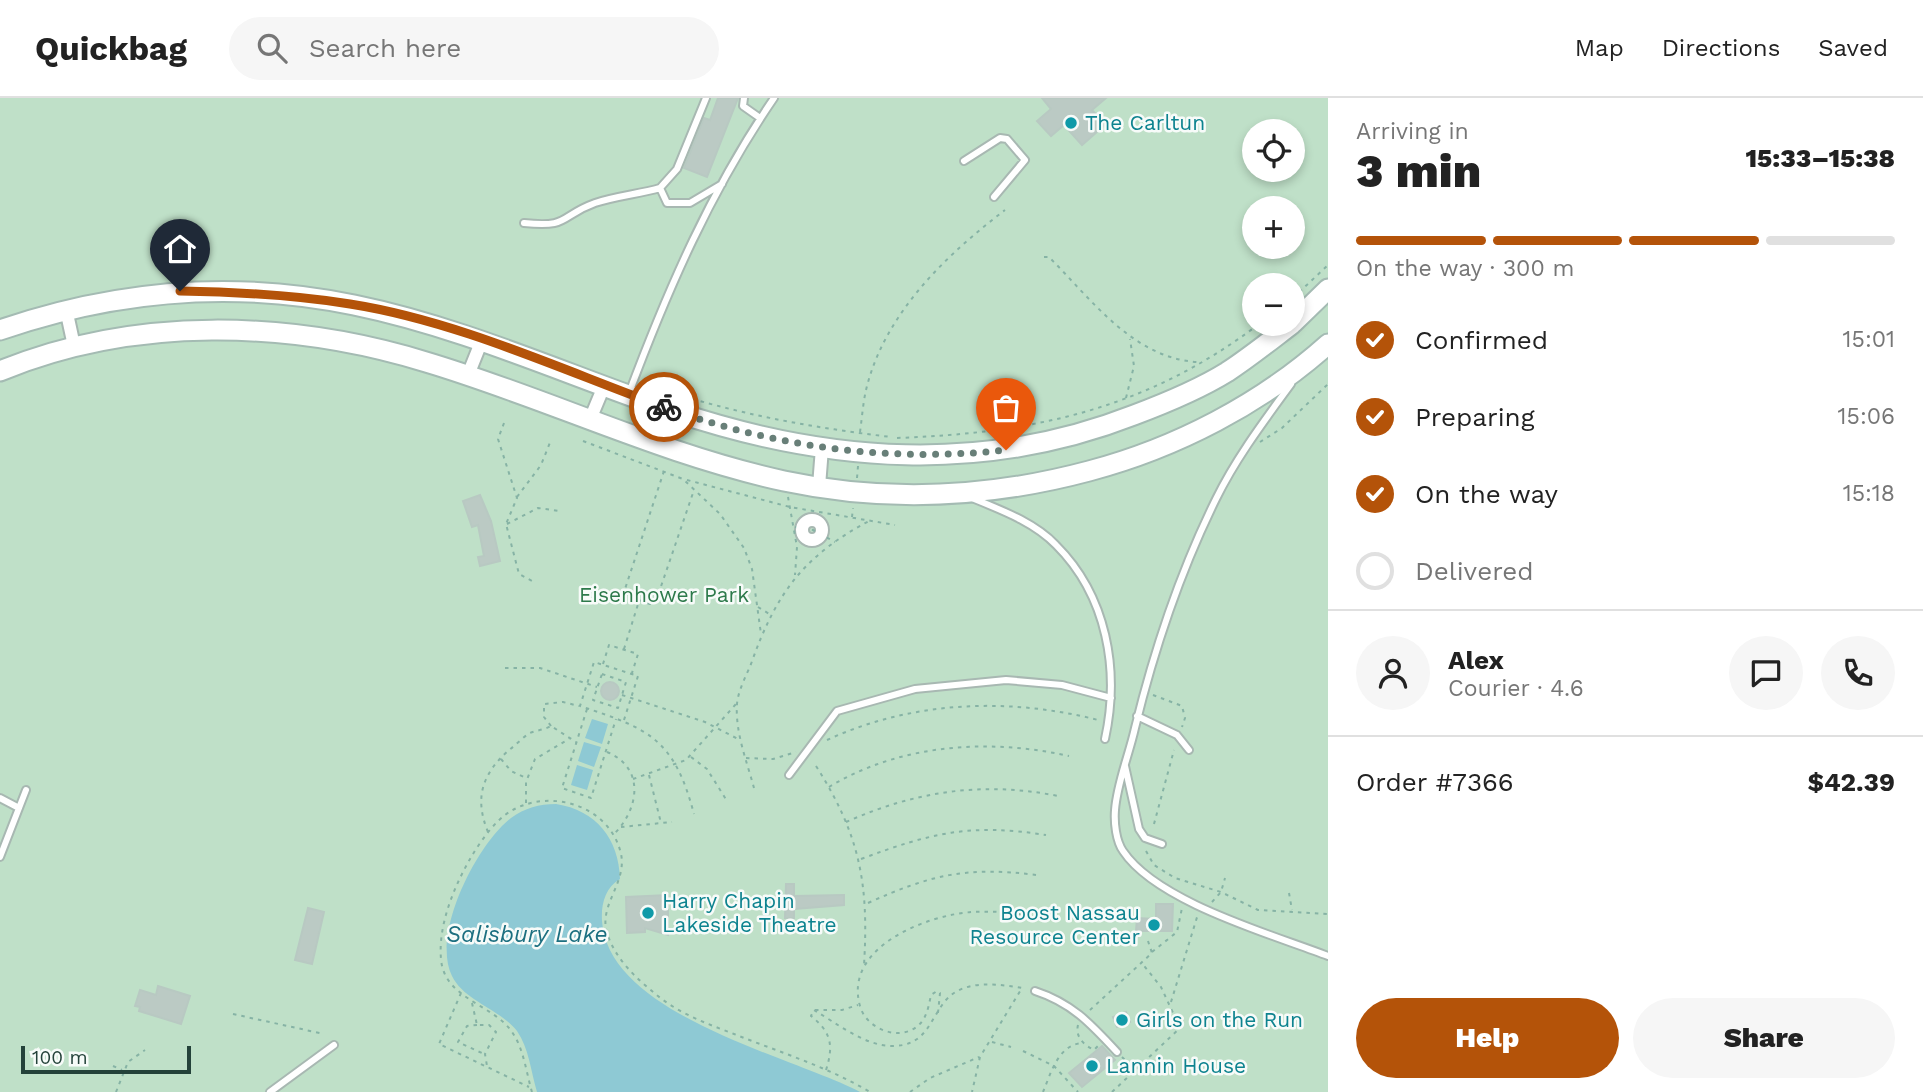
<!DOCTYPE html>
<meta charset="utf-8">
<style>
body{margin:0;font-family:"Work Sans",sans-serif;background:#f6f6f6;color:#222;height:100vh;display:flex;flex-direction:column;font-size:26px;white-space:nowrap}
*{box-sizing:border-box;margin:0}
p{font-size:23px;color:#767676}
.icon{flex:none;width:38px;height:38px;fill:none;stroke:currentColor;stroke-width:2;stroke-linecap:round;stroke-linejoin:round}
.map{position:relative;flex:1;overflow:hidden}
.details{display:flex;flex-direction:column;background:#fff;width:595px}
.details>*{flex:none}
.fabs{position:absolute;left:1242px;top:21px;display:grid;gap:14px}
.fabs a{display:grid;place-items:center;width:63px;height:63px;border-radius:50%;background:#fff;box-shadow:0 4px 10px #0003;font-size:35px}
.scale{position:absolute;left:21px;bottom:18px;width:170px;box-sizing:border-box;padding-left:7px;border:4px solid #24423a;border-top:0;font-size:19px;line-height:24px;white-space:nowrap;color:#24423a;-webkit-text-stroke:5px #f7fbf9;paint-order:stroke}
.pin{position:absolute;display:grid;place-items:center;width:60px;height:60px;color:#fff;margin:-72px -30px;border-radius:50% 50% 50% 0;rotate:-45deg;box-shadow:0 0 7px #0007}
.pin .icon{rotate:45deg}
.courier{position:absolute;display:grid;place-items:center;width:70px;height:70px;margin:-35px;border:5px solid #b45309;border-radius:50%;background:#fff;color:#222;box-shadow:0 2px 9px #0007}
.head em{font-style:normal;font-weight:800}
.head div{display:flex;flex-direction:column-reverse}
.head{display:flex;align-items:center;justify-content:space-between;height:119px;padding:0 28px}
h1{font-size:46px;font-weight:800;line-height:52px}
.bar{display:grid;grid-template-columns:repeat(4,1fr);gap:10px 7px;align-content:center;height:84px;padding:0 28px}
.bar i{height:9px;border-radius:5px;background:#e0e0e0}
.bar .on{background:#b45309}
.bar p{grid-column:span 4}
.line{display:flex;align-items:center;gap:18px;padding:0 28px;border-top:2px solid #e0e0e0}
.line div{flex:1}
.round{display:grid;place-items:center;flex:none;width:74px;height:74px;border-radius:37px;background:#f6f6f6}
ol{padding:0 28px;list-style:none}
li{display:flex;align-items:center;gap:21px;height:77px}
li p{margin-inline-start:auto}
li .icon{padding:7px;border-radius:50%;background:#b45309;color:#fff;stroke-width:4}
li:last-child{color:#767676}
li i{width:38px;height:38px;border:4px solid #e0e0e0;border-radius:50%}
.cta{display:flex;gap:14px;margin-top:auto;padding:14px 28px}
.cta a{flex:1;height:80px;border-radius:42px;background:#b45309;color:#fff;font-size:28px;font-weight:800;line-height:80px;text-align:center}
.cta a+a{background:#f6f6f6;color:#222}
header{display:flex;align-items:center;gap:42px;box-sizing:border-box;height:98px;padding:0 35px;background:#fff;border-bottom:2px solid #e0e0e0}
header strong{font-size:33px}
nav{display:flex;gap:38px;margin-inline-start:auto;font-size:24px}
.search{width:490px;height:63px;background:#f6f6f6;display:flex;align-items:center;gap:18px;box-sizing:border-box;padding:0 24px;border-radius:38px;color:#767676;font-size:26px}
main{display:flex;flex:1;min-height:0}
.map>svg:first-child{display:block}
.green{fill:#bfe0c8;fill-rule:evenodd}
.water{fill:#8ec9d4}
.building{fill:#bbcac4;stroke:#b8c9c2;stroke-width:2}
.lines{fill:none;stroke-linecap:round;stroke-linejoin:round}
.lane-casing{stroke:#a8b8b2;stroke-width:10}
.street-casing{stroke:#a8b8b2;stroke-width:16}
.secondary-casing{stroke:#a4bbb3;stroke-width:23}
.path{stroke:#86b3a5;stroke-width:2;stroke-dasharray:3.5 5;stroke-linecap:butt}
.lane{stroke:#fff;stroke-width:6}
.street{stroke:#fff;stroke-width:12}
.secondary{stroke:#fff;stroke-width:19}
.done{stroke:#687f78;stroke-width:7;stroke-dasharray:0 12.6}
.route{stroke:#b45309;stroke-width:9}
.culture-dot{fill:#0f9aa8;stroke:#f7fbf9;stroke-width:2.5}
.labels{text-anchor:middle;stroke-width:5;stroke-linejoin:round;paint-order:stroke}
.culture-label{font-size:21px;fill:#0d838f;stroke:#f7fbf9;text-anchor:start}
.park-label{font-size:21px;fill:#2d7a4b;stroke:#f7fbf9}
.water-label{font-size:23px;font-style:italic;fill:#1c6f80;stroke:#f7fbf9}
</style>
<header>
<strong>Quickbag</strong>
<div class="search"><svg class="icon" aria-label="search" viewBox="0 0 24 24"><circle cx="10" cy="10" r="6"/><path d="M15 15l6 6"/></svg>Search here</div>
<nav><a>Map</a><a>Directions</a><a>Saved</a></nav>
</header>
<main>
<div class="map">
<svg width="1328" height="994" viewBox="0 0 1328 994">
<rect width="100%" height="100%" fill="#e6efeb"/>
<path class="green" d="M0,0H1328V994H0ZM1255,33H1293V72H1255ZM1255,110H1293V149H1255ZM1255,187H1293V226H1255Z"/>
<path class="water" d="M592,621L608,626L602,646L585,640Z
M584,644L601,649L594,669L578,663Z
M577,667L593,672L587,692L571,687Z
M556,706C596,712 619,741 620,781C605,790 601,806 602,823C608,917 791,958 860,994H537C531,974 529,950 517,933C500,911 464,903 452,878C431,836 477,746 511,720C525,710 539,706 556,706Z"/>
<path class="building" d="M718,0H738L707,79L684,70L704,20L710,22Z
M1042,0H1106L1092,12L1105,27L1082,47L1064,27L1051,38L1037,23L1051,11Z
M480,397L491,423L500,463L480,468L478,459L484,458L478,427L472,429L463,403Z
M601 593a9 9 0 1 1 18 0a9 9 0 1 1-18 0Z
M786,786H794V798L844,797V807L794,811V820H785Z
M668,797V837L645,830V834L627,835L626,799Z
M1156,806H1173L1172,833H1136L1137,820L1156,821Z
M308,810L324,814L312,866L295,862Z
M158,888L190,898L181,926L139,913L140,909L135,908L140,892L156,897Z
M1126,914L1130,924L1117,929L1113,919Z
M1102,948L1115,962L1082,989L1069,975Z"/>
<g class="lines">
<defs>
<path id="lane" d="M706,0L677,71L660,90L667,105H690L722,86
M744,0L743,8L760,20
M964,63L1000,40L1007,41L1025,62L994,99
M524,125C570,130 559,118 595,105C616,98 639,96 660,90
M1291,286C1264,323 1236,360 1216,401C1180,474 1154,552 1135,630C1129,657 1117,685 1115,712C1114,725 1116,743 1123,753C1157,804 1271,836 1328,858
M629,295C668,191 711,92 774,0
M667,345L677,316
M972,400C1001,412 1034,424 1056,447C1107,498 1120,572 1105,641
M1137,618L1177,637L1189,652
M1125,668L1139,731L1145,740L1162,746
M789,677L837,613L915,591L1006,582L1062,587L1111,600
M0,700L19,710
M0,759L26,692
M1035,893C1072,905 1091,926 1117,954
M270,994L334,947"/>
<path id="street" d="M66,211L74,248
M468,277L482,242
M589,324L604,288
M819,388L822,350
M802 432a10 10 0 1 1 20 0a10 10 0 1 1-20 0Z"/>
<path id="secondary" d="M1293,225L1328,191
M0,232C116,192 233,182 354,207C466,230 569,278 676,314C829,365 983,376 1134,317C1166,305 1198,292 1227,274C1250,259 1271,242 1292,226
M0,273C134,218 289,222 426,264C547,300 660,356 784,383C887,405 988,400 1089,373C1176,350 1261,306 1328,246"/>
</defs>
<use href="#lane" class="lane-casing"/>
<use href="#street" class="street-casing"/>
<use href="#secondary" class="secondary-casing"/>
<path class="path" d="M1044,159H1049C1092,202 1133,260 1197,264
M1293,200L1328,167
M644,285C724,314 807,329 891,339
M1126,300L1134,268L1130,241
M504,325L498,341L517,400L506,426L519,476L534,484
M860,334C862,320 863,305 866,292C884,216 946,157 1005,112
M897,340C1035,335 1147,311 1259,226
M583,343L683,381L720,416L744,450L752,471L761,536
M1260,344L1282,330L1328,286
M664,373L625,491L627,498L650,506L656,503L694,392
M857,380L858,368
M687,382L790,409L895,427
M517,399L541,367L551,342
M788,399L797,449L795,477
M852,419L853,410
M507,426L538,410L559,413
M795,429L813,432L835,444
M758,509L771,517
M624,551L639,503
M603,566L609,547L638,556L632,575
M505,570H540L597,589
M602,576L626,584L618,610L593,602Z
M622,597L705,624L740,642
M1153,597L1182,608L1185,620L1182,629
M587,611L562,690L591,700L616,621
M624,622L638,578L594,564L580,608C650,631 674,641 694,716
M551,628L544,619V606L563,604L579,608
M827,642C912,603 1008,599 1098,622
M607,654C646,670 639,712 613,737
M691,659L707,671L727,703
M746,660L773,661L796,654
M501,661L511,673L526,680
M816,668C860,737 869,786 864,867
M649,677L661,725
M633,681L686,662L736,606
M829,689C900,646 989,640 1069,658
M754,690C747,664 735,634 737,606C738,593 746,578 751,566C776,495 804,457 871,422
M526,705V684L535,661L569,641
M846,724C916,693 983,683 1058,698
M1154,726L1174,652
M621,729L672,724
M488,734C474,700 482,676 509,652C516,647 523,639 530,635C537,632 544,632 551,628L576,644
M1146,753L1154,767L1175,780L1221,794L1258,812L1328,816
M861,761C931,735 970,725 1046,737
M1289,795L1292,812
M1212,804L1221,794L1225,780
M868,805C930,777 967,768 1036,777
M1152,854L1177,834L1182,810
M461,895L439,946L529,989
M1171,904L1198,816
M472,905L477,927H489L496,934L485,956L487,968
M815,912H842L858,907
M1090,912L1152,855L1148,843
M938,915L940,895L937,893L931,897C929,906 928,914 923,922C907,946 867,934 860,908C843,849 927,817 972,814C990,813 1008,814 1026,817
M233,916L324,936
M477,927L467,928L458,944L484,956
M1078,927C1075,939 1084,947 1094,952L1099,947
M992,944L1011,949
M1023,953L1054,968L1078,994
M1122,959L1135,972
M113,968L122,972
M826,972C834,947 831,934 811,918L814,912C836,925 865,948 892,948C927,948 929,922 946,902C964,881 999,886 1022,890L980,959L972,994
M116,994L128,964L145,952
M532,994C526,974 524,951 512,934C493,906 444,901 441,861C438,827 454,789 470,761C480,744 495,722 511,713C550,690 607,707 620,752C630,784 596,807 608,838C617,863 638,882 658,898C680,916 708,926 734,936C779,954 828,969 870,994
M910,994L930,980L979,959
M1043,994C1051,975 1058,947 1082,945
M1112,994L1180,930L1161,889L1141,864"/>
<use href="#lane" class="lane"/>
<use href="#street" class="street"/>
<use href="#secondary" class="secondary"/>
</g>
<g class="lines">
<path class="done" d="M664,309C773,349 890,365 1006,352"/>
<path class="route" d="M180,193C237,194 294,197 350,206C458,223 562,272 664,309"/>
</g>
<g class="culture-dot">
<circle cx="1071" cy="25" r="7"/>
<circle cx="648" cy="815" r="7"/>
<circle cx="1154" cy="827" r="7"/>
<circle cx="1122" cy="922" r="7"/>
<circle cx="1092" cy="968" r="7"/>
</g>
<g class="labels">
<g class="culture-label">
<text x="1085" y="32">The Carltun</text>
<text x="662" y="810">Harry Chapin<tspan x="662" dy="24">Lakeside Theatre</tspan></text>
<text x="1140" y="822" text-anchor="end">Boost Nassau<tspan x="1140" dy="24">Resource Center</tspan></text>
<text x="1136" y="929">Girls on the Run</text>
<text x="1106" y="975">Lannin House</text>
</g>
<g class="park-label">
<text x="664" y="504">Eisenhower Park</text>
</g>
<g class="water-label">
<text x="527" y="844">Salisbury Lake</text>
</g>
</g>
</svg>
<div class="fabs">
<a><svg class="icon" aria-label="locate" viewBox="0 0 24 24"><circle cx="12" cy="12" r="6"/><path d="M12 2v4M12 18v4M2 12h4M18 12h4"/></svg></a>
<a>+</a>
<a>−</a>
</div>
<div class="scale">100 m</div>
<div class="pin" style="left:1006px;top:352px;background:#ea580c"><svg class="icon" aria-label="bag" viewBox="0 0 24 24"><path d="M5 8h14l-1 12H6zM9 8a3 3 0 0 1 6 0"/></svg></div>
<div class="pin" style="left:180px;top:193px;background:#1f2937"><svg class="icon" aria-label="home" viewBox="0 0 24 24"><path d="M3 11l9-7 9 7M6 9v11h12V9"/></svg></div>
<div class="courier" style="left:664px;top:309px"><svg class="icon" aria-label="bike" viewBox="0 0 24 24"><circle cx="6" cy="16" r="4"/><circle cx="18" cy="16" r="4"/><path d="M6 16l4-8h5l3 8M10 8l3 8H6M13 5h3"/></svg></div>
</div>
<section class="details">
<div class="head"><div><h1>3 min</h1><p>Arriving in</p></div><em>15:33–15:38</em></div>
<div class="bar"><i class="on"></i><i class="on"></i><i class="on"></i><i></i><p>On the way · 300 m</p></div>
<ol>
<li><svg class="icon" aria-label="check" viewBox="0 0 24 24"><path d="M5 12l5 5 9-10"/></svg>Confirmed<p>15:01</p></li>
<li><svg class="icon" aria-label="check" viewBox="0 0 24 24"><path d="M5 12l5 5 9-10"/></svg>Preparing<p>15:06</p></li>
<li><svg class="icon" aria-label="check" viewBox="0 0 24 24"><path d="M5 12l5 5 9-10"/></svg>On the way<p>15:18</p></li>
<li><i></i>Delivered</li>
</ol>
<div class="line" style="height:126px"><a class="round"><svg class="icon" aria-label="person" viewBox="0 0 24 24"><circle cx="12" cy="8" r="4"/><path d="M4 21q1-7 8-7t8 7"/></svg></a><div><b>Alex</b><p>Courier · 4.6</p></div><a class="round"><svg class="icon" aria-label="chat" viewBox="0 0 24 24"><path d="M4 5h16v11H9l-5 4z"/></svg></a><a class="round"><svg class="icon" aria-label="phone" viewBox="0 0 24 24"><path d="M5 4h4l2 5-3 2q2 4 5 5l2-3 5 2v4C11 20 4 13 5 4z"/></svg></a></div>
<div class="line" style="height:91px"><div>Order #7366</div><b>$42.39</b></div>
<div class="cta"><a>Help</a><a>Share</a></div>
</section>
</main>
